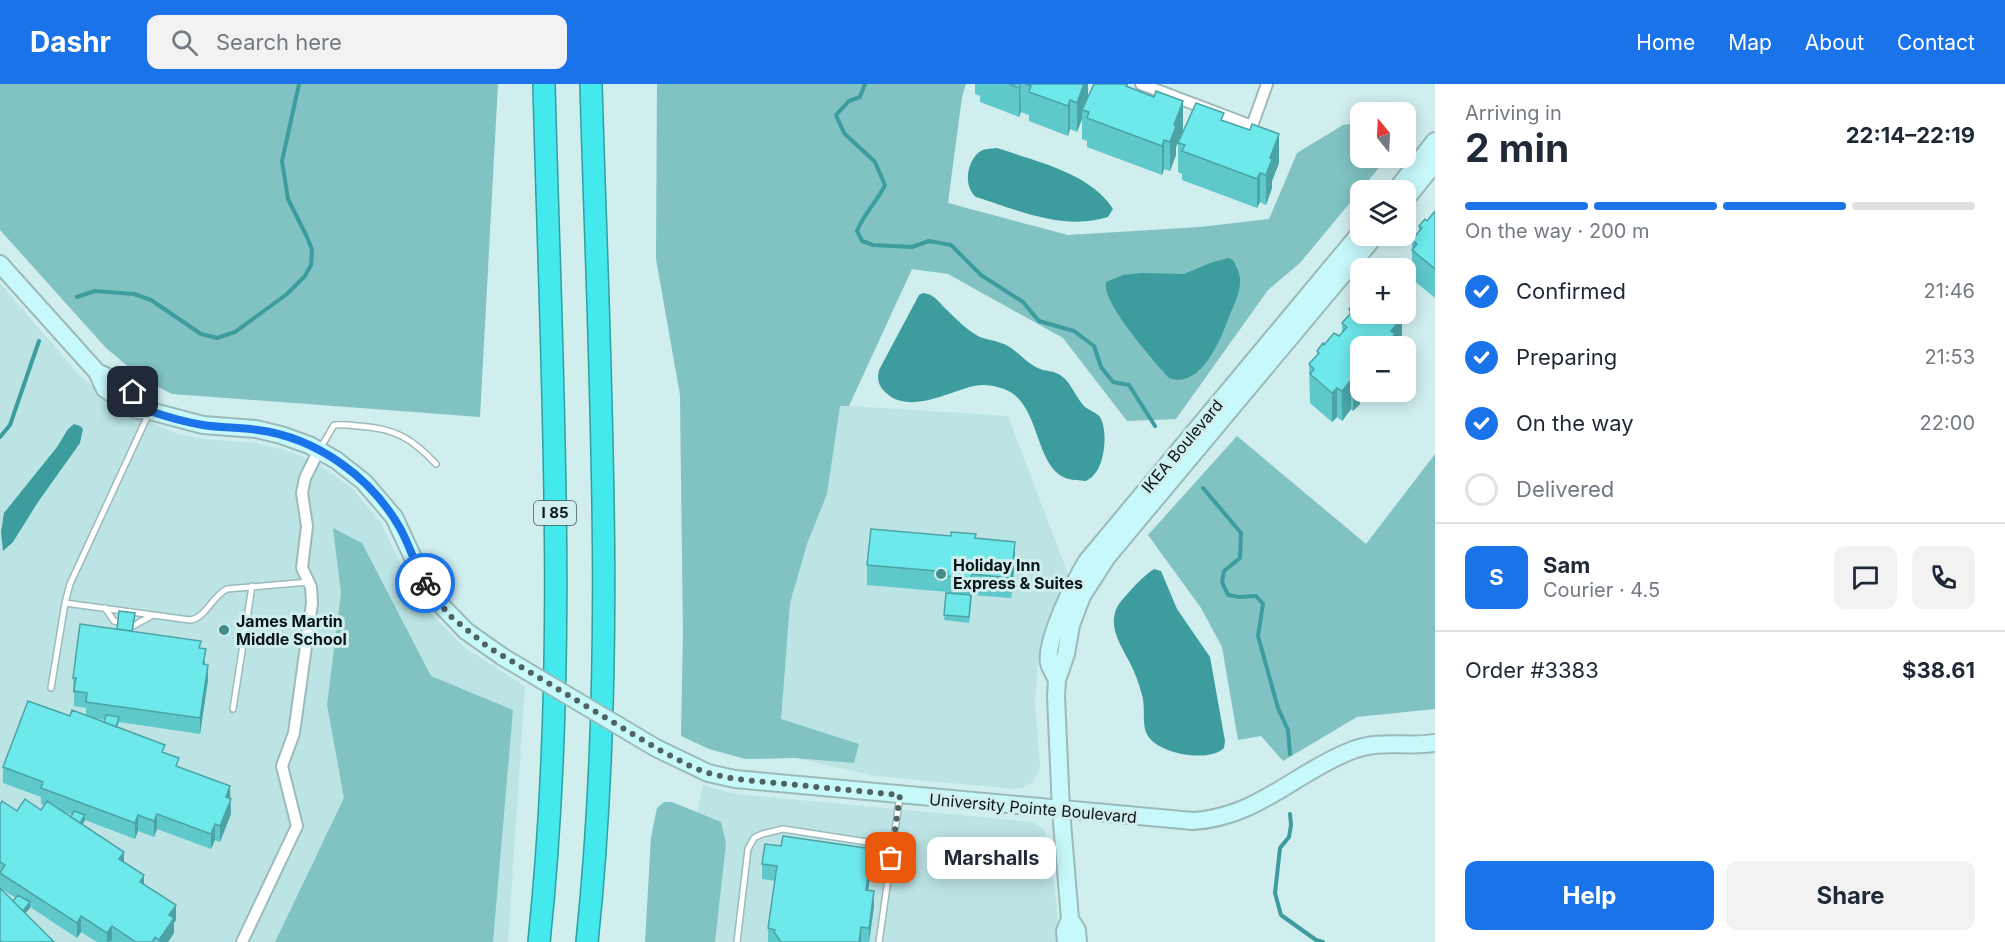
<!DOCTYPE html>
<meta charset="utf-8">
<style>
body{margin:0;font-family:Inter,sans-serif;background:#f2f2f3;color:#1f2937;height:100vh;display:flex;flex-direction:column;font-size:22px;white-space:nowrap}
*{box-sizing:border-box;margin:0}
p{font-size:20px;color:#747a83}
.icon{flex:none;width:33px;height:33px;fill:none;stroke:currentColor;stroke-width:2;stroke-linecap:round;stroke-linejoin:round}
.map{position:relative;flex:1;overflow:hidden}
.details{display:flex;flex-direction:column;background:#fff;width:570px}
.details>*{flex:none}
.needle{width:39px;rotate:342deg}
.fabs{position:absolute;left:1350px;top:18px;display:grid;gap:12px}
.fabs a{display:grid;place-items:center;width:66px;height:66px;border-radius:12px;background:#fff;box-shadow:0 3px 15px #0003;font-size:30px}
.pin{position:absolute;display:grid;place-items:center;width:51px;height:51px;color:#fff;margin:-26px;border-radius:12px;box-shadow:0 3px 9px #0006}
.courier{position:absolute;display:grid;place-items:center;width:60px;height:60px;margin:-30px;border:4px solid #1a73e8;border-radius:50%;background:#fff;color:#222;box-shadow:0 2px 8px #0007}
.bubble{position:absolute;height:42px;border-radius:12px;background:#fff;box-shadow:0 3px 15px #0003;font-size:20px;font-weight:700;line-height:42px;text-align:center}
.headline em{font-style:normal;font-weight:700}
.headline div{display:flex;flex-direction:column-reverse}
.headline{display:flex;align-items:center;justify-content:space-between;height:102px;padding:0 30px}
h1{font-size:39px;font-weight:700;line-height:45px}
.bar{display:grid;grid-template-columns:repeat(4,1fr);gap:9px 6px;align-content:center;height:72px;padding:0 30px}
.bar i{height:8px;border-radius:4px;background:#e0e1e3}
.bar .current{background:#1a73e8}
.bar p{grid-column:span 4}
.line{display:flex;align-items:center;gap:15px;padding:0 30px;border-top:2px solid #e0e1e3}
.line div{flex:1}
.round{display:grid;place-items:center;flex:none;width:63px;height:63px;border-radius:12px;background:#f2f2f3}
ol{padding:0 30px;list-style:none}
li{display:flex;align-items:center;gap:18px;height:66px}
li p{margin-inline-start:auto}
li .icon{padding:6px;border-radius:50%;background:#1a73e8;color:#fff;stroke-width:4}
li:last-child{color:#747a83}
li i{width:33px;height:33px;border:3px solid #e0e1e3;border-radius:50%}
.primary-button{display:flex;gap:12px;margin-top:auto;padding:12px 30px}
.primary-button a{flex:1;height:69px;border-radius:12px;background:#1a73e8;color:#fff;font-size:24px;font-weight:700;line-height:69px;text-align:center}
.primary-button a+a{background:#f2f2f3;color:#1f2937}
header{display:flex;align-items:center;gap:36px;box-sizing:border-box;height:84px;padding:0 30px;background:#1a73e8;color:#fff}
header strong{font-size:28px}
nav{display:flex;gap:33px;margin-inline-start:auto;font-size:21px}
.search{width:420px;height:54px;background:#f2f2f3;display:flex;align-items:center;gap:15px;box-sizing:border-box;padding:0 21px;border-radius:12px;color:#747a83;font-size:22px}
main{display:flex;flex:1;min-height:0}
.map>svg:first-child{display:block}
.built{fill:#bce4e5}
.green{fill:#81c2c3}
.water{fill:#3c9c9e}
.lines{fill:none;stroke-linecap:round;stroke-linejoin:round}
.stream{stroke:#3c9c9e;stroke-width:4}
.lane-casing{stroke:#9dbaba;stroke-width:8}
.street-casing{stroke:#9dbaba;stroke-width:14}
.secondary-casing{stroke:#9dbaba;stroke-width:20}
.highway-casing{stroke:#309fa2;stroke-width:24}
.lane{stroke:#fff;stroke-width:5}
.street{stroke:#fff;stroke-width:10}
.secondary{stroke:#c7f8fa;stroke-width:16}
.highway{stroke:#44e9ed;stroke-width:21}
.secondary-bridge-casing{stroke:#9dbaba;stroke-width:20;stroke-linecap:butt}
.secondary-bridge{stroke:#c7f8fa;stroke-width:16}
.wall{fill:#5ec8cb;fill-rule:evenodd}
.shaded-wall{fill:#4ca3a5}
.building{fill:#6de9ec;stroke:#4ca3a5;stroke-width:1.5}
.done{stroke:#516262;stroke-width:6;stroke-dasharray:0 10.8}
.route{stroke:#1a73e8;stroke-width:8}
.poi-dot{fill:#438b8c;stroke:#d0eeee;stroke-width:2}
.labels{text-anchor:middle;stroke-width:6;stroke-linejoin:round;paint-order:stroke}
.shield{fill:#d0eeee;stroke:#475758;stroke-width:1.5}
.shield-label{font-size:15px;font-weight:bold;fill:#0c1617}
.street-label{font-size:16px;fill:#0c1617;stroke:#d0eeee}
.poi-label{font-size:16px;font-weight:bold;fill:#0c1617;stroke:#d0eeee;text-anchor:start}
</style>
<header>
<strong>Dashr</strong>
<div class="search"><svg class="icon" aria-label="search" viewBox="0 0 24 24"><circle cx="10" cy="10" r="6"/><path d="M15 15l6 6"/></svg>Search here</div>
<nav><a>Home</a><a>Map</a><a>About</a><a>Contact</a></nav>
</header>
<main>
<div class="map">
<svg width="1435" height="858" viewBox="0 0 1435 858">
<rect width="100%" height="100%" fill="#d0eeee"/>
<path class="built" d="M0,199L80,292L126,328L178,350L204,355L256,359L288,367L315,378L351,403L381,439L411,502L429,528L465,564L525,602L508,858H0Z
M680,311L1008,332L1068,490L1046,542L1038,579L1035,617L1040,684L1033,698L1023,704L1015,705L875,692L795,674L746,675L709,665L681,652L683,549Z
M703,701L731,709L745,711L1033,738L1043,744L1050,757L1060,858H676L688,771Z"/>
<path class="green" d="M0,0H498L480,333L172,310L143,295L106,264L0,146Z
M657,0H966L962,13L948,119L1068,151L1200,143L1269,135L1297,69L1343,41L1360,38V74H1387L1300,179L1268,206L1176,335L1127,337L1063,254L948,190L912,185L849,322H840L827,410L807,460L790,519L781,635L859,660L854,679L795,674L746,675L709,665L681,652L683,549L680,311L656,175Z
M1237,352L1366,460L1435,370V625L1357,633L1283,677L1261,652L1238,656L1222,563L1201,524L1148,451Z
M333,444L362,459L431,592L513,626L493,858H275L344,714L327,621L341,509Z
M664,718H672L721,738L726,759L715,858H645L651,753L657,724Z"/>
<path class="water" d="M997,64C1035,77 1091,89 1113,125L1108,133C1064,147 1017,126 976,113C963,102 967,79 978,69C983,64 991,65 997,64Z
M1228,174L1233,176C1236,182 1239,187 1240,194C1241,206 1235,219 1230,230C1222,253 1201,306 1169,294C1154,277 1101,218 1106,198L1123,191L1141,189L1184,190L1210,179Z
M923,209C935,210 940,220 948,227C957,236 968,247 980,253C987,256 994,256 1001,259C1017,264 1026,281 1043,286C1047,287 1052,287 1056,289C1070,294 1075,313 1085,323C1090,327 1096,328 1100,333C1109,348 1105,391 1085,397C1084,397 1076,396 1076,396C1031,394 1045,316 1001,304C992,301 982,300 974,302C947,308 908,332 884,307C878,301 877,294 879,286L919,211Z
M74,340L80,342L83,345L80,359L38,418L13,458L3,467L1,448L4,429L57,363L68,345Z
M1154,485L1161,487L1177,525L1210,573L1225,657L1224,664C1209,679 1159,670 1148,652C1141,641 1146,624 1142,611C1139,600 1135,588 1129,577C1122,563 1110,546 1115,529C1117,520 1124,514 1130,507C1137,499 1145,491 1154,485Z"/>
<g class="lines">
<path class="stream" d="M865,0L860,13L849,17L836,31L844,49L875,78L885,101C877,118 864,129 857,147L862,157L873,161L912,163L929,157L951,161L981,191L1023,218L1039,237L1074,247L1094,262L1101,283L1113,298L1129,301L1155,342
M77,213L95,207L134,210L151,216L201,250L217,254L235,248L287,210L305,192L311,181L312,166L307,153L288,115L282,77L299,0
M0,353L10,341L39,257
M1203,404L1241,449L1240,474L1224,487L1222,498L1228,511L1239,513L1256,512L1263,520L1258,552L1278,624L1288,646L1290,670
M1290,730L1291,741L1289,753L1280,764L1275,809L1281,831L1316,856L1323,858"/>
<defs>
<path id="lane" d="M149,329L70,500L65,519L190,536C206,534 212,512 227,505L309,498
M320,365L334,341C342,340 350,341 358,342C394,344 412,354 436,380
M105,524L114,537L133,542L153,531
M51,604L65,519
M233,625L252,502
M737,858L748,765L754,754L762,750L783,745L893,762
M879,858L900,711"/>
<path id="street" d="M1141,0L1252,42L1267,0
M242,858L297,742L282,682L294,649L312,519L311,503L302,484L307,442L302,409L305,394L319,366"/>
<path id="secondary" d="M1396,106L1435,57
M1406,115L1435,79
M0,180L97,288
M150,327C141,308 116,297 97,288L105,305L137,326L150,327L203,341L256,345L281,351L309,361L336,376L364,398L394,433L422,493L442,522L466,547L503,573
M1057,596C1055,591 1050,584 1049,579C1045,557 1075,496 1087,477L1360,149
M656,664L708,689L735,695L1193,737C1257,733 1292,691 1348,668C1381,654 1404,664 1435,659
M1070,835L1077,846L1078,858
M1066,858L1065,847L1070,835L1061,726L1056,612L1057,596L1066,570L1071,541L1082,512L1107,473L1375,152"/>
<path id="highway" d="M539,858C569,573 551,286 544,0
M587,858C617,573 599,285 591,0"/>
</defs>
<use href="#lane" class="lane-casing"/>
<use href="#street" class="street-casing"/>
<use href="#secondary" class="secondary-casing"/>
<use href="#highway" class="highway-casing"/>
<use href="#lane" class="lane"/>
<use href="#street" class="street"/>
<use href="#secondary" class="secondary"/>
<use href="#highway" class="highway"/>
<defs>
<path id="secondary-bridge" d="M503,573L656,664"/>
</defs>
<use href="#secondary-bridge" class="secondary-bridge-casing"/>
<use href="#secondary-bridge" class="secondary-bridge"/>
</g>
<path class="wall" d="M975,0H1088V12L1128,0V3L1183,46L1179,56L1224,37L1279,79L1272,97V104L1266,121L1260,118L1257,124L1182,96V90L1178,88V59L1176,63V71L1170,87L1164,85L1162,91L1087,63V57L1082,55V35L1077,48L1070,45L1068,52L1029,37V31L1021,28L1019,33L980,18V12L975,10Z
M1435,127V214L1412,195V156L1419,147V142L1427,137Z
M1358,218L1402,230V255L1401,256V262H1360V320L1353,327L1351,325L1342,337L1337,333L1332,338L1310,319L1309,280L1317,272V267L1339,252L1342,249V239L1349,231V225Z
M976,454L1015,478L1011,514L972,511L969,539L944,536L948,508L867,501V481Z
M135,534L133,547L201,565L206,581L208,596L200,650L119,638L118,643L165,669L179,683L230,714L231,730L220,758L215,756L211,765L157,745L154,753L138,747L135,755L85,736L82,741L124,778L176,836L174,839V849L168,858H97L81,848L77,854L30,823L0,858V721L17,727L41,726L44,721L41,720V713L3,699V683L70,632L86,631V624L74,622V609H73V594L117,545ZM94,634L104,636V638ZM62,728L70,730L72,731L71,733ZM0,804L16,814L13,817Z
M762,780H872L868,806L874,822L869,858H768V844L775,797L762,795Z"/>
<path class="shaded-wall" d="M1020,0L1021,28L1019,33V4Z
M1084,0H1088V19L1082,26V35L1077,48V19Z
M1070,16V45L1068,52V22Z
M1183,17V46L1176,63V71L1170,87V58L1174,41Z
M1279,50V79L1272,97V104L1266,121V91L1270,74Z
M1164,56V85L1162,91V62Z
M1260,89V118L1257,124V95Z
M1399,230H1402V255L1401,256V262H1388V258L1391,247L1397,232Z
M1384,254V262H1377Z
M1360,284V308H1366L1360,315V320L1353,327V298L1357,289Z
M1351,296V325L1342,337V307Z
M1337,304V333L1332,338V309Z
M1015,458V478L1011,514V494Z
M208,581V596L200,650V634Z
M230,702L231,730L220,758V742L226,713Z
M157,730V745L154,753V737Z
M85,731V736L77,752V747Z
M138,731V747L135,755V739Z
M215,740V756L211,765V750Z
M872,765V780L866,821V806Z
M124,768V783L119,775Z
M144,791V807L140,798Z
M874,807V822L869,858V844Z
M30,818V824L18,838V833Z
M176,821V836L174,839V849L168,858H159L169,831Z
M81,832V848L77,854V839Z
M112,842V857L107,858V849Z
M861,843V858H859Z"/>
<path class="building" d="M1009,0H1020L1019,4Z
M1026,0H1084L1077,19L1070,16L1068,22L1029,8L1031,2Z
M1094,0H1127L1126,2L1154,13L1156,7L1183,17L1174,41L1176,42L1170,58L1164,56L1162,62L1087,34L1089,28L1082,26Z
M1196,19L1224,29L1221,36L1250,46L1252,40L1279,50L1270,74L1272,75L1266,91L1260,89L1257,95L1182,67L1185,61L1178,59Z
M1435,127V185L1412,166L1417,160L1412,156L1422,144L1419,142L1425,135L1427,137Z
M1360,215V230H1399L1397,232L1401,235L1391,247L1395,250L1388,258L1384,254L1377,262H1360V284L1357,289L1360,290L1353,298L1351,296L1342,307L1337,304L1332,309L1310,290L1314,285L1309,280L1319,269L1317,267L1323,259L1324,261L1334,249L1339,252L1347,243L1342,239L1352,228L1349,225L1356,217L1358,218Z
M871,445L951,452V448L976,450L975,454L1015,458L1011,494L972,490L971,494L948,492V488L867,481Z
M946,509L971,511L969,533L944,531Z
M119,527L135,529L132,547L117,545Z
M80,540L201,557L199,564L206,565L203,580L208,581L200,634L86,618L87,609L74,607L76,594H73Z
M28,617L70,632L72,626L165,661L162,668L179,674L176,682L230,702L226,713L231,715L220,742L215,740L211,750L157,730L154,737L138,731L135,739L41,704L43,698L3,683Z
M106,631L119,633L116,643L104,638Z
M25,715L41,726L47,717L124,768L119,775L144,791L140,798L176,821L169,831L174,834L159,856L155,853L152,858H136L112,842L107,849L81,832L77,839L0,789L5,781L0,778V721L2,717L17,727Z
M74,727L85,731L80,739L71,733Z
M783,752L872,765L866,806L874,807L869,844L861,843L859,858H781L774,848L775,846L768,844L777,782L762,780L765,760L781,762Z
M0,804L54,858H0Z
M18,811L30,818L23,827L13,817Z"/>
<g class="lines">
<path class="done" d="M425,499L449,531L488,563L656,664L692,683L708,689L735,695L900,711L891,774"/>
<path class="route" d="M133,308L144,317L150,327C167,333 185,338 203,341C221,344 240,343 258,346C317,354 371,393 400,444C410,462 415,481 425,499"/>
</g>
<g class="poi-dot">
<circle cx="941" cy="490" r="6"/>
<circle cx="224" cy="546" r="6"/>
</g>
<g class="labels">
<rect class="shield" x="534" y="417" width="42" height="24" rx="4.5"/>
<g class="shield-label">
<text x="555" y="434">I 85</text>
</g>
<g class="street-label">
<text transform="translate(1182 362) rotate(-50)" y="6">IKEA Boulevard</text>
<text transform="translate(1033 724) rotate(5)" y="6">University Pointe Boulevard</text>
</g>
<g class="poi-label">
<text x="953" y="487">Holiday Inn<tspan x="953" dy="18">Express &amp; Suites</tspan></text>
<text x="236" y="543">James Martin<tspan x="236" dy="18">Middle School</tspan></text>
</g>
</g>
</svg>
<div class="fabs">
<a><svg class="needle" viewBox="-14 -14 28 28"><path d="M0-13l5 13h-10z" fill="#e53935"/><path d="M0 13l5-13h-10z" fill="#747a83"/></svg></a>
<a><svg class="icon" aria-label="layers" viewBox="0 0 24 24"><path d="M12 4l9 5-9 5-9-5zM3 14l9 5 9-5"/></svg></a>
<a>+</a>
<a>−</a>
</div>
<div class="pin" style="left:891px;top:774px;background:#ea580c"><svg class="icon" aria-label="bag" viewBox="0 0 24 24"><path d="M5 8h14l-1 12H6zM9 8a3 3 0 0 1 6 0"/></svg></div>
<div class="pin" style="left:133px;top:308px;background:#1f2937"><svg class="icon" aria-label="home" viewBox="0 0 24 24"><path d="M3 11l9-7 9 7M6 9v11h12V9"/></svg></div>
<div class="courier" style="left:425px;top:499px"><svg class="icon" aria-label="bike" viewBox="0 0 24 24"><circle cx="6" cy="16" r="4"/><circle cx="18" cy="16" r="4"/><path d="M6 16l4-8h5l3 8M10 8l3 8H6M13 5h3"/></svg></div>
<div class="bubble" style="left:927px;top:753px;width:129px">Marshalls</div>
</div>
<section class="details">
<div class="headline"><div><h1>2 min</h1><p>Arriving in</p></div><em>22:14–22:19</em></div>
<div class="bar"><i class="current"></i><i class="current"></i><i class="current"></i><i></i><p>On the way · 200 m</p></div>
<ol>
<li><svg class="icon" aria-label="check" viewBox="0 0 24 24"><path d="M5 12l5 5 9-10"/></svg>Confirmed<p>21:46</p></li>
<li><svg class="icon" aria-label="check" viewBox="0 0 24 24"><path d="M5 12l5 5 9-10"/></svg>Preparing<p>21:53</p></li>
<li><svg class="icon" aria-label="check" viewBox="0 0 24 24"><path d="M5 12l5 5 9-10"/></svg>On the way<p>22:00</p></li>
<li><i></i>Delivered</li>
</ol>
<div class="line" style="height:108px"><b class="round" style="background:#1a73e8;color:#fff">S</b><div><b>Sam</b><p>Courier · 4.5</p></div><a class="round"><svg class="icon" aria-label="chat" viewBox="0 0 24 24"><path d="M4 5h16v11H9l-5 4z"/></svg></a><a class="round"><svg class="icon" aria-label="phone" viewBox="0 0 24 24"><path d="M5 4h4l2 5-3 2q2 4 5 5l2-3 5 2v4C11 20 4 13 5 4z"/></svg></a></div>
<div class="line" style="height:78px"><div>Order #3383</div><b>$38.61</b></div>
<div class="primary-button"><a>Help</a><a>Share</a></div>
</section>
</main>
